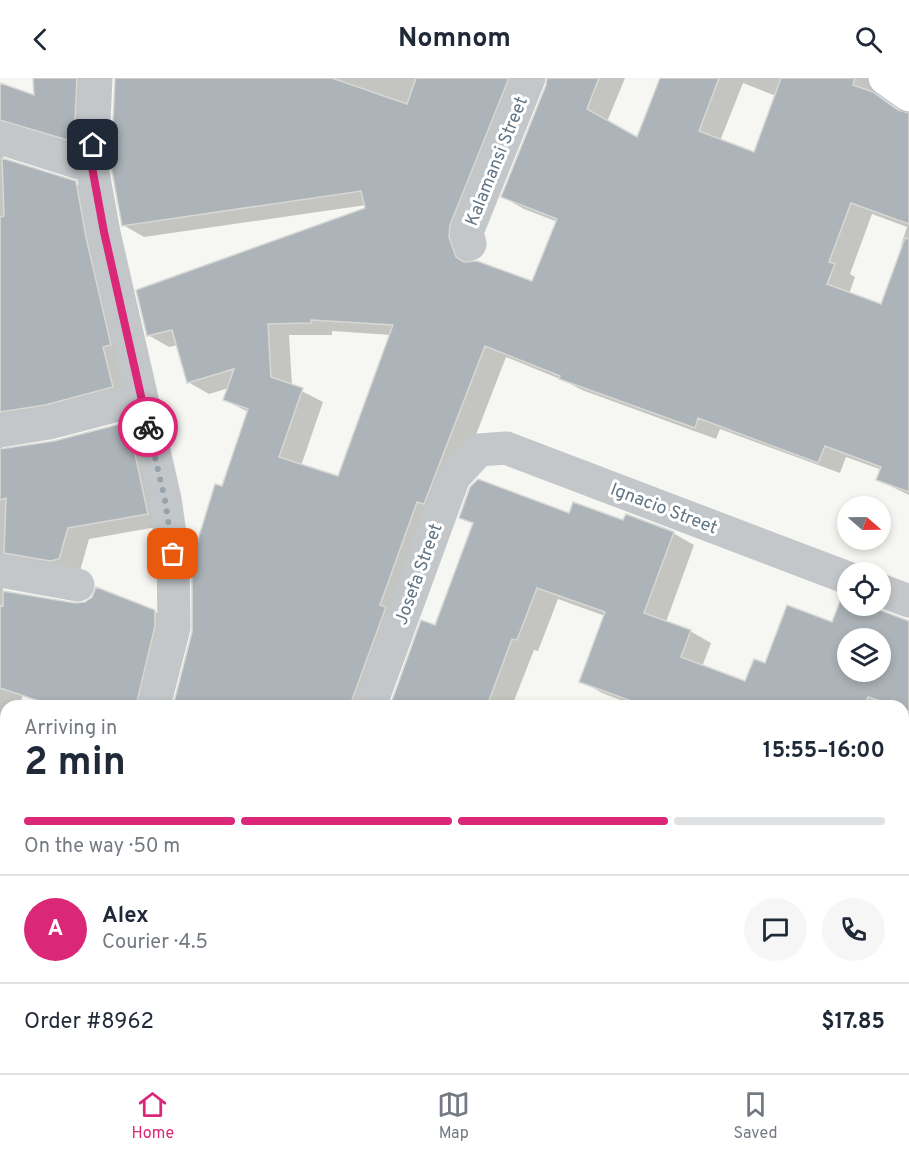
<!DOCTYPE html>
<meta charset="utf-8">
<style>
body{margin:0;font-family:Overpass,sans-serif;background:#f6f6f7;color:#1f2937;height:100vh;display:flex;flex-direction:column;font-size:22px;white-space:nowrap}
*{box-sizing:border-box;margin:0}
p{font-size:20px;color:#747a83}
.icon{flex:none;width:33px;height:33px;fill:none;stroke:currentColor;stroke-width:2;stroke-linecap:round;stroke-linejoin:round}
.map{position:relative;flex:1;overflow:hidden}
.sheet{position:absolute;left:0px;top:622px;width:909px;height:374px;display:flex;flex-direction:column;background:#fff;border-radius:18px 18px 0 0;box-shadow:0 3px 9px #0003}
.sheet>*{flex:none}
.needle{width:39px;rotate:110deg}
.controls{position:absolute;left:837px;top:418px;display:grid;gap:12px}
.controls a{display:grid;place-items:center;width:54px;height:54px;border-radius:50%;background:#fff;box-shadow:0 3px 9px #0003;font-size:30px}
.pin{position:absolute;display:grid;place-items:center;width:51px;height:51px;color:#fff;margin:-26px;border-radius:12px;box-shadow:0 3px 9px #0006}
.courier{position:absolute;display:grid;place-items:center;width:60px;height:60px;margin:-30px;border:4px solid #db2777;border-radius:50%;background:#fff;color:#222;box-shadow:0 2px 8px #0007}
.summary em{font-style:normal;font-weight:700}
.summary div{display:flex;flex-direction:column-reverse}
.summary{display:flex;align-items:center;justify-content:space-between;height:102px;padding:0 24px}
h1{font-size:39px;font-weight:700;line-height:45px}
.bar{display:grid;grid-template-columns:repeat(4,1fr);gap:9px 6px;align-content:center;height:72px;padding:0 24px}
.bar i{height:8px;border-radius:4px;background:#e0e1e3}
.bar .current{background:#db2777}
.bar p{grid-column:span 4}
.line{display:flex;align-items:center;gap:15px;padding:0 24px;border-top:2px solid #e0e1e3}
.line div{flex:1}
.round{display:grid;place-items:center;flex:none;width:63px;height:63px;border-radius:32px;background:#f6f6f7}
header{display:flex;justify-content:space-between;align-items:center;height:78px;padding:0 24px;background:#fff;font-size:27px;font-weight:700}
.tabs{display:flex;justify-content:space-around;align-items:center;height:84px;border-top:2px solid #e0e1e3;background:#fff;font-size:16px;color:#747a83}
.tabs a{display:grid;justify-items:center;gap:3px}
.tabs .current{color:#db2777}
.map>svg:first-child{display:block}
.shadow{fill:#0003;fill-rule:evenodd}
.building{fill:#acb4b9;stroke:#d7d7d4;stroke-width:1.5;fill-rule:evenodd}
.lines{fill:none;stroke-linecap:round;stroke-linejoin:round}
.secondary-casing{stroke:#b3b9bd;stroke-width:35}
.street{stroke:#c3c7ca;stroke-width:33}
.secondary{stroke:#fff;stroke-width:33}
.done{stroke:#96a3ab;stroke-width:6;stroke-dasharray:0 10.8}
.route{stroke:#db2777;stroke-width:8}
.labels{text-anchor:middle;stroke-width:6;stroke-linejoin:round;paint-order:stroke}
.street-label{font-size:18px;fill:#637685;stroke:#fff}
</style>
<header><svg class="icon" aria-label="back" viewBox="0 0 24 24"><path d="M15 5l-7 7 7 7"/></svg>Nomnom<svg class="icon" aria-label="search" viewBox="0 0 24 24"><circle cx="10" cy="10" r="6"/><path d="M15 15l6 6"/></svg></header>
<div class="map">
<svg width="909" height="995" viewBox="0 0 909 995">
<rect width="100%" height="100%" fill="#f6f6f2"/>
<path class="shadow" d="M34,0H103L95,75L3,78L5,83L75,105L96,117L133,321L3,358L2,370L4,373L54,365L128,345L149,358L168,447L89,461L80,493L2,503L3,512L4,514L75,527L154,533L176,545L159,628H54L56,621L25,611L19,628H6V666L0,683V7L35,19Z
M116,0H536L469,172L474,185L533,205L558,144L524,131L503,119L548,7L549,0H625L607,44L638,61L661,0H881L874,17L909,38V417L878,402L882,392L846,379L840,395L720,351L716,361L582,312L565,303L506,279L445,437L375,628H175L194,555L223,410L248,334L225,322L229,310L209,316L188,304L178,267L169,269L148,257L367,131L366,127L144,159L123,147ZM743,5L776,18L755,76L720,63ZM872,136L907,149L901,167L904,169L882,228L849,216L855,199L850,196ZM332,253L391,257L339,400L301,388L323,324L292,308L289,257H332Z
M570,436L624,444L673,455L694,467L666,544L690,553L711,565L702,589L746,605L766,587L833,546L848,528H864L909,545V640L903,637V628H637L602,615L581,603L605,538L558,521L538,573L534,572L512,628H391L422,544L436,549L474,446L461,439ZM848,561H880V594H848Z
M909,687V865L904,863L906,858L903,857V689Z
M0,805L6,806V896L0,894Z
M903,954L909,957V995H748L750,990H903Z
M0,980L6,985V990L14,995H0Z
M361,990H704L718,995H359Z"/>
<path class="building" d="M33,0H77L74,64L0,42V5L34,17Z
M115,0H332L407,26L416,0H509L450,147L449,159L456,179L464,184L477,183L532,203L557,141L501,119L546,7L547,0H599L587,31L637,59L660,0H719L699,53L754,74L781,0H855L853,7L873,14L898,32L909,35V146L851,125L829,184L835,186L827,206L881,226L905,160L909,161V414L876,402L881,389L825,368L818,385L698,340L695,350L559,301L560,298L485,268L424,426L417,424L380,527L386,529L352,622V628H173L192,554V481L215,406L222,408L248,331L223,322L234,291L187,305L172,252L147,258L136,212L365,130L361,113L122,148L111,88ZM311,242L393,247L338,398L279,379L303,310L271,299L268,246L311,245Z
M2,80L76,103L86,159L111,267L103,269L113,309L45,327L0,334V139L4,138Z
M128,344L148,436L68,450L59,481L50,483L4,475L6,420L0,422V371L54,363Z
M478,401L569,435L573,424L623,442L626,436L674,454L644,535L691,552L681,579L745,603L754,581L765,585L787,527L832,544L842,518L848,520V528H869L909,543V634L903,631V628H895L868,619L864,628H645L579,604L605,534L537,510L517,562L512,561L487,628H390L421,542L435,547L473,445L459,440L470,409ZM848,561H880V594H848Z
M96,509L155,532V548L136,628H54L0,610V527L3,528V513L75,525L85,524L92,519Z"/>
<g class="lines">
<defs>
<path id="secondary" d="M885,0L909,17"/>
</defs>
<use href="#secondary" class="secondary-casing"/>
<path class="street" d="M96,0L92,89L104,155L165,421L173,476L174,550L154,628
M0,60L92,89
M470,166L467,154L529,0
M0,353L49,345L141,321
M0,493L78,507
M880,512L909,523
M370,628L454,399L479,372L506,370L848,500
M0,785L6,787
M903,902L909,904
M0,961L6,964
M78,990L92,995
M237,995L238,990"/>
<use href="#secondary" class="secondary"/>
</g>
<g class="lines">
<path class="done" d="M148,349L165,422L173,476"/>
<path class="route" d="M93,67L92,89L104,154L148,349"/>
</g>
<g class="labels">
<g class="street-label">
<text transform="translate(496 83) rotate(-68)" y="6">Kalamansi Street</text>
<text transform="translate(664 430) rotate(21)" y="6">Ignacio Street</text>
<text transform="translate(418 496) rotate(-70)" y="6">Josefa Street</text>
</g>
</g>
</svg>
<div class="controls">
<a><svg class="needle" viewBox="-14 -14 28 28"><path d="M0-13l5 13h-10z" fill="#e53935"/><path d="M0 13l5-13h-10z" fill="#747a83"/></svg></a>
<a><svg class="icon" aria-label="locate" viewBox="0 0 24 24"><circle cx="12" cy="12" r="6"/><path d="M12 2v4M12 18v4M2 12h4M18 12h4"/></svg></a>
<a><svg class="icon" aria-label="layers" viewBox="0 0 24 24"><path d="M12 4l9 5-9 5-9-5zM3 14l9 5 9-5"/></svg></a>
</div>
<div class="pin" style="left:173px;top:476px;background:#ea580c"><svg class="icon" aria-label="bag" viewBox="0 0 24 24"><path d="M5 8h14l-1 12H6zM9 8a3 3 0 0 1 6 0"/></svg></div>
<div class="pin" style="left:93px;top:67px;background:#1f2937"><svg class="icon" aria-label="home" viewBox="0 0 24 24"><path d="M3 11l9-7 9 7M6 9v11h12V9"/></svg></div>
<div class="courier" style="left:148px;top:349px"><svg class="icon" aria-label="bike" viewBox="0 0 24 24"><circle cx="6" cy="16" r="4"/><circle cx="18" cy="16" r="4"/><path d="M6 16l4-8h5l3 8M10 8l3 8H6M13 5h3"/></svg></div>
<section class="sheet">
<div class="summary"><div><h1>2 min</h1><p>Arriving in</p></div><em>15:55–16:00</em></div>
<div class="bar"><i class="current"></i><i class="current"></i><i class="current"></i><i></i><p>On the way · 50 m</p></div>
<div class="line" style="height:108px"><b class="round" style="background:#db2777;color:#fff">A</b><div><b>Alex</b><p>Courier · 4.5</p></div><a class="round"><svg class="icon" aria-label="chat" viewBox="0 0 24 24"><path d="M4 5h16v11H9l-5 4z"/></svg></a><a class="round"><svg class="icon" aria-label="phone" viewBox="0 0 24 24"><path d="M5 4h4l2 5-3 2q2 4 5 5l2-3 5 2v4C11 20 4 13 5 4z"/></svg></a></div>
<div class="line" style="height:78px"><div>Order #8962</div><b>$17.85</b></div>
</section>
</div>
<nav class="tabs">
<a class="current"><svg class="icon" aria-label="home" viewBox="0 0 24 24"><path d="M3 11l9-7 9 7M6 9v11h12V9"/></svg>Home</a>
<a><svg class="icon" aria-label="map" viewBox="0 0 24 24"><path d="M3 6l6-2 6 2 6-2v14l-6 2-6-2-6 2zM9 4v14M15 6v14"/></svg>Map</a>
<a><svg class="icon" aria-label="saved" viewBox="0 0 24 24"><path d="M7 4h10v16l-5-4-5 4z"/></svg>Saved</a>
</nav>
